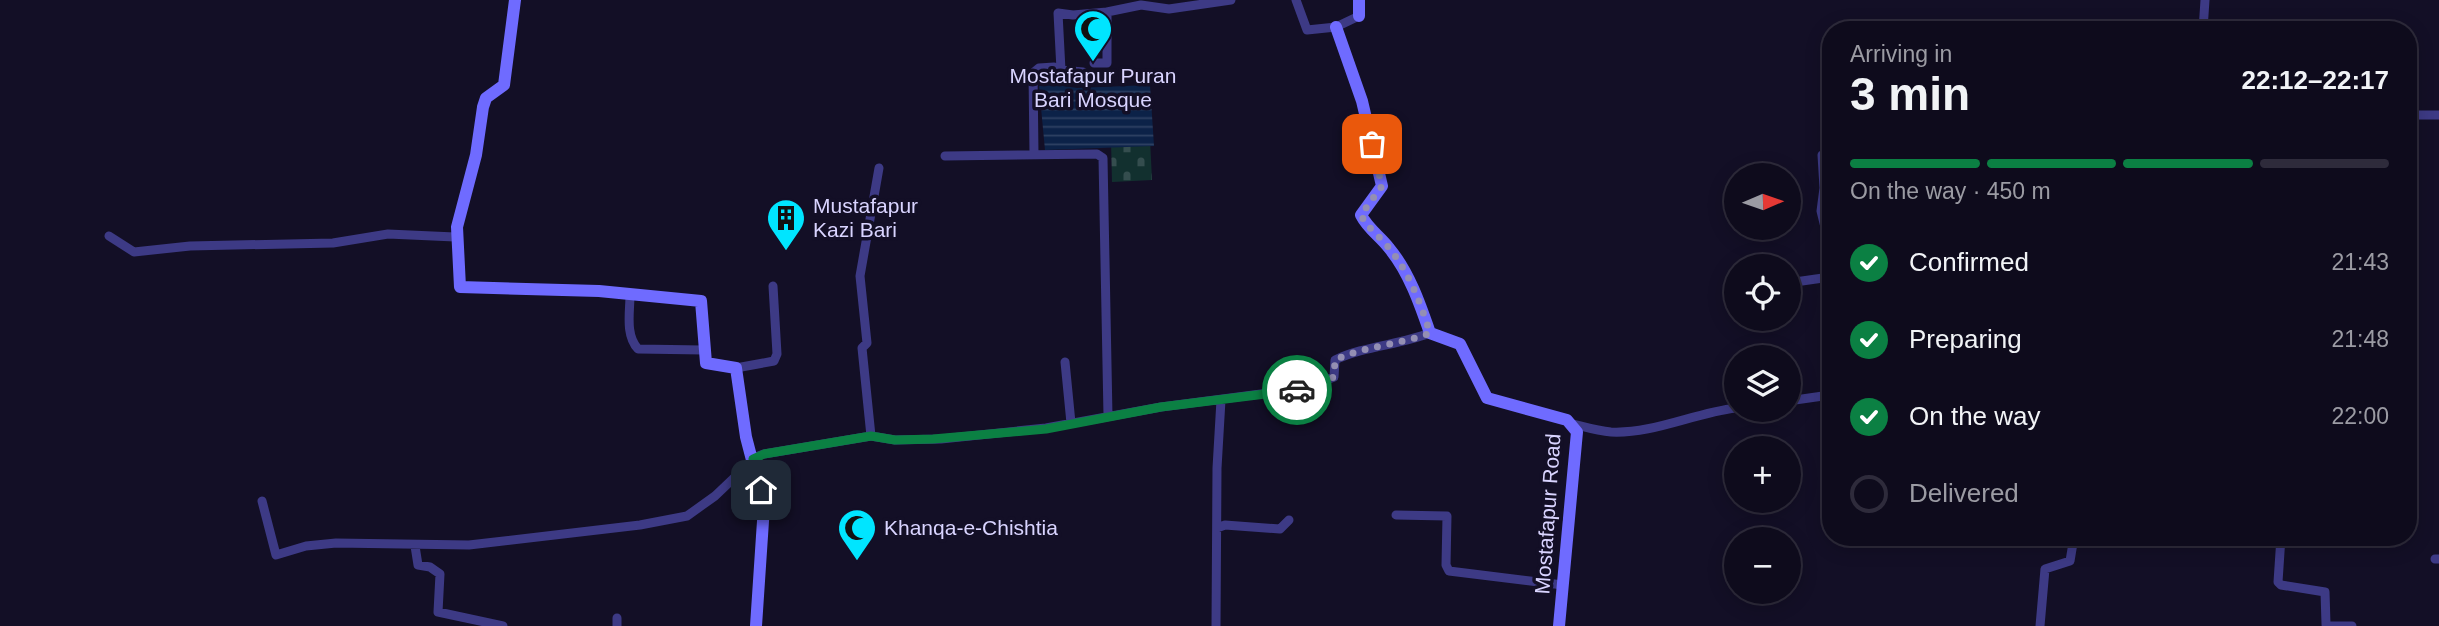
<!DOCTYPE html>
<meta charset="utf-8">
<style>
body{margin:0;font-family:Arial,sans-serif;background:#171425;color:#f1f3f6;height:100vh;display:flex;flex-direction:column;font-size:26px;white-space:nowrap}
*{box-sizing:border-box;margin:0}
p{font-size:23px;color:#9b9ba3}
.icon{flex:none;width:38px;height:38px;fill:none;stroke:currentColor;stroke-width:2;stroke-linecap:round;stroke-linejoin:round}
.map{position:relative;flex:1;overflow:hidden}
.side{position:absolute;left:1822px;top:21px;width:595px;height:525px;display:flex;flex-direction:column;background:#0e0b1c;border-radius:28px;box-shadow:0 4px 18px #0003,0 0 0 2px #2e2b3b}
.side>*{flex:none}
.needle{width:46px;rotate:88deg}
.tools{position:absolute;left:1724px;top:163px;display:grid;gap:14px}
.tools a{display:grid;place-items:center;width:77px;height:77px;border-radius:50%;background:#0e0b1c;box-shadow:0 4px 18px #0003,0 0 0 2px #2e2b3b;font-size:35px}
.pin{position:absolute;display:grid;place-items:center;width:60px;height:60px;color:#fff;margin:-30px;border-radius:14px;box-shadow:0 4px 10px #0006}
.courier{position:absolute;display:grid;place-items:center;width:70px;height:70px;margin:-35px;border:5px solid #0b8043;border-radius:50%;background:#fff;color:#222;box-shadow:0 2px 9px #0007}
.head em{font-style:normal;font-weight:700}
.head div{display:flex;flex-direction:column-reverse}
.head{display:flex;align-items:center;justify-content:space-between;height:119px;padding:0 28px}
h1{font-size:46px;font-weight:700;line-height:52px}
.bar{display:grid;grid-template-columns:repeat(4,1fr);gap:10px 7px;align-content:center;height:84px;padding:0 28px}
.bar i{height:9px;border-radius:5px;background:#2e2b3b}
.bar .active{background:#0b8043}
.bar p{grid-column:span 4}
ol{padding:0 28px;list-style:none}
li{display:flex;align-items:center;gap:21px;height:77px}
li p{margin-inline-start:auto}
li .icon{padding:7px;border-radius:50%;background:#0b8043;color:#fff;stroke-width:4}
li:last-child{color:#9b9ba3}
li i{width:38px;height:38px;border:4px solid #2e2b3b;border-radius:50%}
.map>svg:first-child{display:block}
.cemetery{fill:url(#cemetery-stones)}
.water{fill:url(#water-rules)}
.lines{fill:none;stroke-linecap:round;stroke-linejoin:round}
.street{stroke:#3d3a85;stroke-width:9}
.secondary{stroke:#6f6bff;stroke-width:12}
.done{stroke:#948fb3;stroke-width:7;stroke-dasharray:0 12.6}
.route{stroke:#0b8043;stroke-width:9}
.labels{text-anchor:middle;stroke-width:7;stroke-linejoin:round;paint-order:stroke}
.poi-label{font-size:21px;fill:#d9d4ff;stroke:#130f26;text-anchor:start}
.street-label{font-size:21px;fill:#d9d4ff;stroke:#130f26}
</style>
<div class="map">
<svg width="2439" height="626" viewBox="0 0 2439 626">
<defs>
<pattern id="cemetery-stones" width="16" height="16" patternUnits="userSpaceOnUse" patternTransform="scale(1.75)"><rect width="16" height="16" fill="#12302f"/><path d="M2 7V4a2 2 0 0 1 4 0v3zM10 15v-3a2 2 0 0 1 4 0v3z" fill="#344d4e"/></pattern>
<pattern id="water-rules" width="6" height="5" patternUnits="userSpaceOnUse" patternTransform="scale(1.75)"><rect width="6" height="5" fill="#0c2248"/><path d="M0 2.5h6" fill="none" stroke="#2f4163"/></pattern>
</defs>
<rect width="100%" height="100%" fill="#130f26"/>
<path class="cemetery" d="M1111,139L1150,140L1152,180L1112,182Z"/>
<path class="water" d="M1057,85L1077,88L1150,85L1154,146L1045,150L1039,86Z"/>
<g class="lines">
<path class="street" d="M1296,0L1307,30L1336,27L1359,16
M2203,30L2205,0
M1094,63H1107V12L1141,5L1169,9L1231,0
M1083,72L1061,70L1058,13L1073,15L1107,12
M2408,115H2439
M1034,154L1033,73L1039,68L1054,67
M1822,155L1824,188L1821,211L1830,248
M945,156L1097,154L1103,158L1108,416
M109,236L134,252L190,246L333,243L388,234L455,237
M1788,283L1830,277
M630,295C630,312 625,335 638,349L703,350
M1065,362L1071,423
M736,368L774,361L777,354L773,286
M1788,401L1830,395
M1573,424C1585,427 1598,431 1611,432C1653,434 1694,413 1736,408
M871,436L862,348L867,343L860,276L879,168
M262,501L276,555L306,546L336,543L469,545L640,525L687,516L715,496L756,457L764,454L871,436L895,440L941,439L1046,428L1161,407L1306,388L1334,377L1335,360C1364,346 1399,345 1430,333
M1396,515L1447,516L1446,565L1449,571L1563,585
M1217,528L1225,525L1280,529L1289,520
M2281,537L2278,582L2281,585L2325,592L2326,624
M415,546L418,565L430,567L440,574L438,612L503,626
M2435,559H2439
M617,618V626
M1216,626L1217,468L1221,400
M2040,626L2045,569L2070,561L2074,537
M2326,626H2352"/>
<path class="secondary" d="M515,0L504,85L486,98L483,107L476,155L457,227L460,287L599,291L701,301L706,363L736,368L746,437L764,506L756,626
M1359,16V0
M1336,27L1362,101L1382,186L1361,215C1368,229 1380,236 1389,248C1409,272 1420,304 1430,333L1460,344L1487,398L1567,420L1577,432L1559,626"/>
</g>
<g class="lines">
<path class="done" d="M1297,390L1334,377L1335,360C1364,346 1399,345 1430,333C1421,304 1409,272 1389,248C1380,236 1368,229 1361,215L1382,186L1372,144"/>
<path class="route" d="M761,490L753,459L764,454L871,436L895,440L933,439L1046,429L1161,407L1297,390"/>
</g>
<defs>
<symbol id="mosque-pin" viewBox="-11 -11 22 30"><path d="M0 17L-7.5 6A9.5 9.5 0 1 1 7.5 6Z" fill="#00e5ff" stroke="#130f26"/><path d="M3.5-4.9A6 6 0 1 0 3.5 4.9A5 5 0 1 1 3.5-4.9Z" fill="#111"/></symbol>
<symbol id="building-pin" viewBox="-11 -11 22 30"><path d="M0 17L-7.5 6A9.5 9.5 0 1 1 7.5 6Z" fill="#00e5ff" stroke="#130f26"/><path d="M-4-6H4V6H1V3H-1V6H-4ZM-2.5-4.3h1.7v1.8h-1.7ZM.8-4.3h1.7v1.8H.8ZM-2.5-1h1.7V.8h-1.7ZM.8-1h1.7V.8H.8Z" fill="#111"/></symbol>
</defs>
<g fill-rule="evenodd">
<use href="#mosque-pin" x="1071" y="7" width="44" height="60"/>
<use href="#building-pin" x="764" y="196" width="44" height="60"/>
<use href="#mosque-pin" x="835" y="506" width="44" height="60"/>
</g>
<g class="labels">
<g class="poi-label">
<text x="1093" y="83" text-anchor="middle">Mostafapur Puran<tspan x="1093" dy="24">Bari Mosque</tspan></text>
<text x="813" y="213">Mustafapur<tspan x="813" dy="24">Kazi Bari</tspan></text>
<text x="884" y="535">Khanqa-e-Chishtia</text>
</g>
<g class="street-label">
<text transform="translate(1548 514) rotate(-86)" y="7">Mostafapur Road</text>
</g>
</g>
</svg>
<div class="tools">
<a><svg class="needle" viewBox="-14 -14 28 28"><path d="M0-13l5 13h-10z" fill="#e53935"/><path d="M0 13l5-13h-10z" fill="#9b9ba3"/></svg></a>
<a><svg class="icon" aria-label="locate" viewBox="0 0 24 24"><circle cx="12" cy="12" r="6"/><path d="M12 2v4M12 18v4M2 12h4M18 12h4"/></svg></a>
<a><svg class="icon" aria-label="layers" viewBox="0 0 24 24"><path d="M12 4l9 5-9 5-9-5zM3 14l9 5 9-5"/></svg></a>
<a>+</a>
<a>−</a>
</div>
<div class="pin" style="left:1372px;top:144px;background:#ea580c"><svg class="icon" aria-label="bag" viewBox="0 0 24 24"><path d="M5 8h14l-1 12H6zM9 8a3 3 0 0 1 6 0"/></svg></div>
<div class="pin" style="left:761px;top:490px;background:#1f2937"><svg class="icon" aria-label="home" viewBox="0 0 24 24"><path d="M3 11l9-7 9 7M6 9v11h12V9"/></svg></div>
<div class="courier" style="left:1297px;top:390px"><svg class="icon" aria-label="car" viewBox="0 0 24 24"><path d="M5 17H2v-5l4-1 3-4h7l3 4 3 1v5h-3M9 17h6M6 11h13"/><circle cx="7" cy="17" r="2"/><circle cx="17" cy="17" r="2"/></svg></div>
<section class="side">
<div class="head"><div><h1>3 min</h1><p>Arriving in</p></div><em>22:12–22:17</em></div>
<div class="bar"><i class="active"></i><i class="active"></i><i class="active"></i><i></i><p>On the way · 450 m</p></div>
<ol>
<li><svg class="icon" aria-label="check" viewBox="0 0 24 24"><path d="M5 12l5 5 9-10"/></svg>Confirmed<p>21:43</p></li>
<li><svg class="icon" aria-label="check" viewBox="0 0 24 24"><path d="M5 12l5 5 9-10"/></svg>Preparing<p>21:48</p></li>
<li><svg class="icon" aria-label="check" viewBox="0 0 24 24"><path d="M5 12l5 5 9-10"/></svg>On the way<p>22:00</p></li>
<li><i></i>Delivered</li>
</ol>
</section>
</div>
